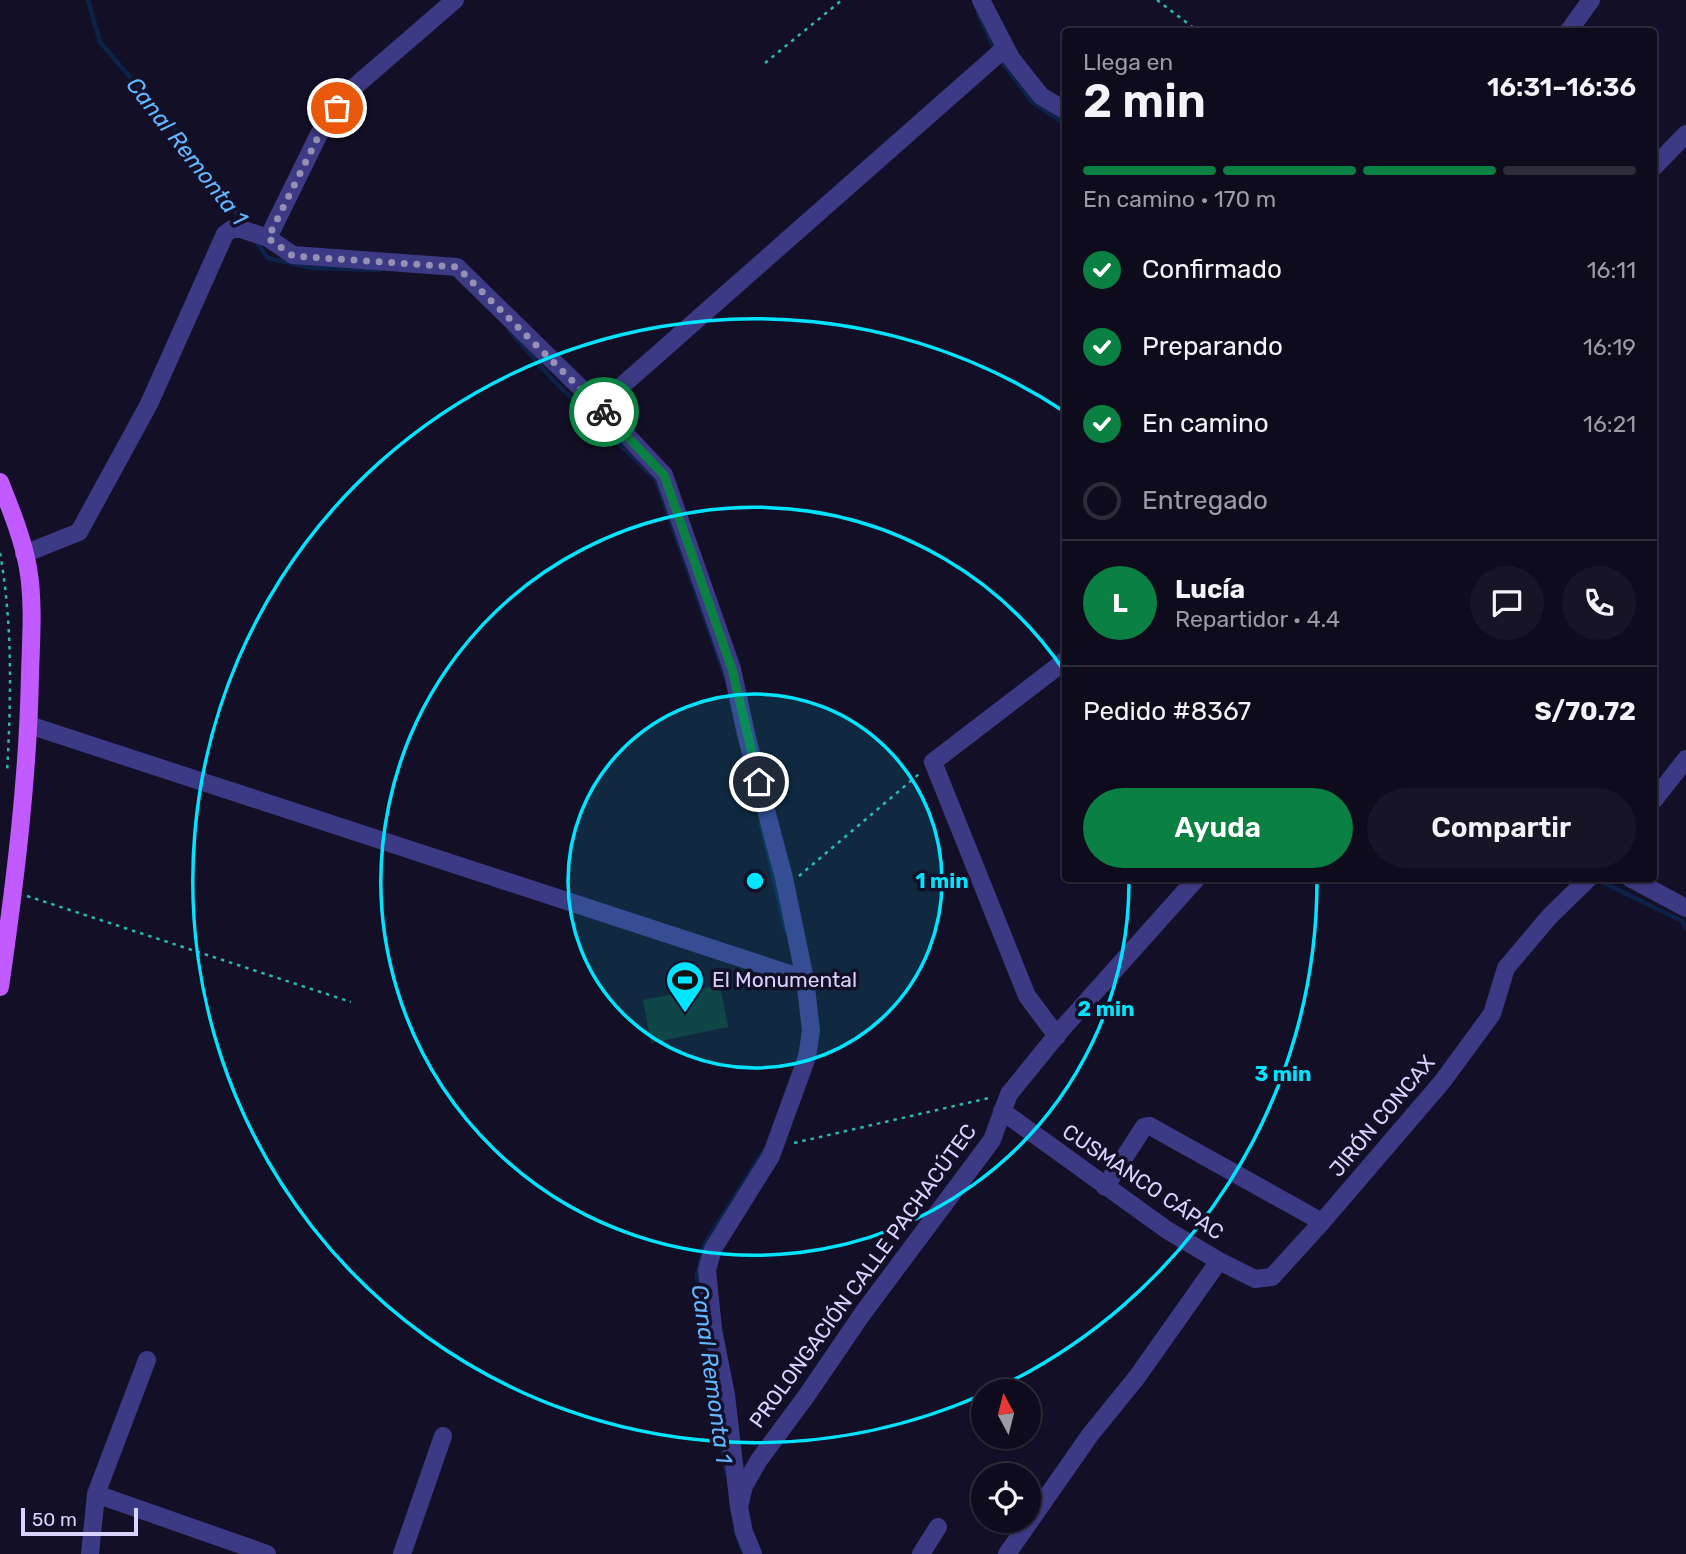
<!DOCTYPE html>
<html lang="es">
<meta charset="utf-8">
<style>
body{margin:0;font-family:Rubik,sans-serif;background:#171425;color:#f1f3f6;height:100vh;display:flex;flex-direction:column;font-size:26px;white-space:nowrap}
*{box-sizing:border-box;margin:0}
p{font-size:23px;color:#9b9ba3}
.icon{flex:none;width:38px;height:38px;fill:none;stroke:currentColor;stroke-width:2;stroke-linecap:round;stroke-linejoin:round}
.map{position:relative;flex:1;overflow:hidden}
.panel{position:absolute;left:1062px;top:28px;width:595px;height:854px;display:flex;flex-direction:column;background:#0e0b1c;border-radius:7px;box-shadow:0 2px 5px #0004,0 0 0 2px #2e2b3b}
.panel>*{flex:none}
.needle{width:46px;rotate:353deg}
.fabs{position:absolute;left:971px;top:1379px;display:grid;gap:14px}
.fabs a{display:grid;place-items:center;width:70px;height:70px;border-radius:50%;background:#0e0b1c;box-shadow:0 2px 5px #0004,0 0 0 2px #2e2b3b;font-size:35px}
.scale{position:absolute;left:21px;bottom:18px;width:117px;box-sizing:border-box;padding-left:7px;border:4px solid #d9d4ff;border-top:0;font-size:19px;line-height:24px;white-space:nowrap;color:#d9d4ff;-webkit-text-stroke:5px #130f26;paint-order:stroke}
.pin{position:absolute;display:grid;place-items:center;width:60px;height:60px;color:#fff;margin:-30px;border:4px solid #fff;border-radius:50%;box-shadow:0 2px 7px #0007}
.courier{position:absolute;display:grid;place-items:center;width:70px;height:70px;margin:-35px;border:5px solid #0b8043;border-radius:50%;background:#fff;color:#222;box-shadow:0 2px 9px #0007}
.overview em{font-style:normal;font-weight:600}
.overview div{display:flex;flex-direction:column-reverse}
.overview{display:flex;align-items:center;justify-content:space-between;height:119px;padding:0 21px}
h1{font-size:46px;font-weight:600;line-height:52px}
.bar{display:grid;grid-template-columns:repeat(4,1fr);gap:10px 7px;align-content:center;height:84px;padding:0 21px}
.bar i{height:9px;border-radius:5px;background:#2e2b3b}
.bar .current{background:#0b8043}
.bar p{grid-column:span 4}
.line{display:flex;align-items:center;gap:18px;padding:0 21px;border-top:2px solid #2e2b3b}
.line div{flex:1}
.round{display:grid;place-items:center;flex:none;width:74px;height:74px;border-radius:37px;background:#171425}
ol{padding:0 21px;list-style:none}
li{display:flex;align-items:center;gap:21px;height:77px}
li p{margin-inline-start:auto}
li .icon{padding:7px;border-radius:50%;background:#0b8043;color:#fff;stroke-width:4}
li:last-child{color:#9b9ba3}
li i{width:38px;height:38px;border:4px solid #2e2b3b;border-radius:50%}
.primary-button{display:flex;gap:14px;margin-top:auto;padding:14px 21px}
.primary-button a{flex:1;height:80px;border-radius:42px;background:#0b8043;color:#fff;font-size:28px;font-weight:600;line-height:80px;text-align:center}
.primary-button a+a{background:#171425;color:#f1f3f6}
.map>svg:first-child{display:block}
.green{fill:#12302f}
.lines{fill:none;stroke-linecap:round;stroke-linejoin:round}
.stream{stroke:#0c2248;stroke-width:4.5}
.path{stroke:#2fb8b0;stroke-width:2.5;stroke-dasharray:3.5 5;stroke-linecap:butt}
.minor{stroke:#3d3a85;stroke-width:18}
.major{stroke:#c25bff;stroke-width:18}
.done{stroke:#948fb3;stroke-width:7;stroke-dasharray:0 12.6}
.route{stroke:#0b8043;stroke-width:9}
.ring{fill:none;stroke:#00e5ff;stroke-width:3.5}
.labels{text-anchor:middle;stroke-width:7;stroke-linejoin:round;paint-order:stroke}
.poi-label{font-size:21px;fill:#d9d4ff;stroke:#130f26;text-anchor:start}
.street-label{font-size:21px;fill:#d9d4ff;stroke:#130f26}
.water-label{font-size:23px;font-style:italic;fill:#62b6ff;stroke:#130f26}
.centre{fill:#00e5ff;stroke:#130f26;stroke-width:3.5}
.ring-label{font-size:21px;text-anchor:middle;font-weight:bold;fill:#00e5ff;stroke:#130f26;stroke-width:7;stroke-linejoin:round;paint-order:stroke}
</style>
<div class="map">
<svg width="1686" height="1554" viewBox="0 0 1686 1554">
<rect width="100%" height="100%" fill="#130f26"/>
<path class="green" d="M720,985L728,1027L651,1043L643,1000Z"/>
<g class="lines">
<path class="stream" d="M88,0L100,42L173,127L244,224
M978,13L995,50
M999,58L1032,102L1066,125
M255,240L268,258L313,268L379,270
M509,330L552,379L656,480L726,679
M761,824L786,931
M1600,878L1602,882L1682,921L1686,928
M704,1327L697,1276L705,1243L765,1149
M706,1336L726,1473
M735,1530L744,1554"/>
<path class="path" d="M1157,0L1199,32
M765,63L842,0
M0,553C13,626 11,699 7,773
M799,876L919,774
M1388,882L1393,878
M27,896L351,1002
M794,1143L989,1098"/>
<path class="minor" d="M981,0L1011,58L1041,96L1066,111
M1568,32L1591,0
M1654,167L1686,134
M268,238L323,126L352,89L455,0
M599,406L1005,48
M24,554L79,532L149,404L225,234L232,229H241L268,238L293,255L457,267L599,406L664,475L732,669L746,734L784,878L805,979L811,1031L807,1057L771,1156L713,1249L707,1270L713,1329L726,1395L739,1507
M29,725L805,979
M1654,800L1686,759
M1630,878L1686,908
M1057,1036L1027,996L933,762L1066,660
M1002,1111L1167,1230L1219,1261L1255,1279L1272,1277L1322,1222
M1105,1187L1144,1127L1150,1126L1322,1222L1442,1082L1492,1014L1506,968L1550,916L1589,878
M96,1494L267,1554
M90,1554L96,1494L147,1360
M402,1554L443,1436
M753,1554L744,1532L739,1507L744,1486L759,1460L807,1395L863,1313L992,1140L1009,1094L1061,1030L1197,878
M921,1554L938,1527
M1007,1554L1090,1435L1137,1377L1219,1261"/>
<path class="major" d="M0,482C11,510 23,539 28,568C34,602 31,640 30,674C28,779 15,883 0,987"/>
</g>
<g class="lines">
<path class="done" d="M337,108L323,127L268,238L293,256L457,267L604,412"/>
<path class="route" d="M604,412L664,475L732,669L759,782"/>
</g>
<circle cx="755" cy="881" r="187" fill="#00e5ff" fill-opacity=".12"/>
<g class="ring">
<circle cx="755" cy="881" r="187"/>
<path d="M1129 881A374 374 0 1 1 1065 672"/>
<path d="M979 1396A562 562 0 1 1 1065 412M1317 881A562 562 0 0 1 993 1390"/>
</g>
<defs>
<symbol id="stadium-pin" viewBox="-11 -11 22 30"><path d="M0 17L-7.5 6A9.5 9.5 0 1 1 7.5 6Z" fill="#00e5ff" stroke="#130f26"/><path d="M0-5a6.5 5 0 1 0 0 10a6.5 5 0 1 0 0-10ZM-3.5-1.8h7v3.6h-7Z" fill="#111"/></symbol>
</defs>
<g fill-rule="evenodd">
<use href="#stadium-pin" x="663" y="958" width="44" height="60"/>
</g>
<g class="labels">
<g class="poi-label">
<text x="712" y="987">El Monumental</text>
</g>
<g class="street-label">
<text transform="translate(1382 1116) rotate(-50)" y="7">JIRÓN CONCAX</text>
<text transform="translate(1143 1182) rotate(34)" y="7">CUSMANCO CÁPAC</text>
<text transform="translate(863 1276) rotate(-54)" y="7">PROLONGACIÓN CALLE PACHACÚTEC</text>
</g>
<g class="water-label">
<text transform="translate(187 151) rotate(52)" y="8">Canal Remonta 1</text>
<text transform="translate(712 1374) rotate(82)" y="8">Canal Remonta 1</text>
</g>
</g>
<circle cx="755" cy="881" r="10" class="centre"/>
<g class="ring-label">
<text x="942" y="888">1 min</text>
<text x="1106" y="1016">2 min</text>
<text x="1283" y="1081">3 min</text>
</g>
</svg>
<div class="fabs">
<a><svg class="needle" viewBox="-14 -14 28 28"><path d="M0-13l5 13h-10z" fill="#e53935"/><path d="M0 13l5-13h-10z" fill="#9b9ba3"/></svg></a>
<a><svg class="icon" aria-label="locate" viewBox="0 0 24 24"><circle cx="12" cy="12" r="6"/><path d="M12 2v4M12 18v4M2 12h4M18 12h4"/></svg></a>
</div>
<div class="scale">50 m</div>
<div class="pin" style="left:337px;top:108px;background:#ea580c"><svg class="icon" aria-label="bag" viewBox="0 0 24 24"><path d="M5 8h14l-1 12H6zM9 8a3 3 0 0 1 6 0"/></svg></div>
<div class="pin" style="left:759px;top:782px;background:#1f2937"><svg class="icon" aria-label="home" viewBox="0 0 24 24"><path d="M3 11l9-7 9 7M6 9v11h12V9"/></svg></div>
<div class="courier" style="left:604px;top:412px"><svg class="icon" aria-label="bike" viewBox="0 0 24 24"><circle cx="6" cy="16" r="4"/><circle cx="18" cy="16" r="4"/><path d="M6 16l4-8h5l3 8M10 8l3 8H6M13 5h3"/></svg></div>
<section class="panel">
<div class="overview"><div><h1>2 min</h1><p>Llega en</p></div><em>16:31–16:36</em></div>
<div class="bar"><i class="current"></i><i class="current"></i><i class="current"></i><i></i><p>En camino · 170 m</p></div>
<ol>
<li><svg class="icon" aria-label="check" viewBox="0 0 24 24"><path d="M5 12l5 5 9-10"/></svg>Confirmado<p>16:11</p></li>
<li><svg class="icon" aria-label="check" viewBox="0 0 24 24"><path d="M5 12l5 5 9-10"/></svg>Preparando<p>16:19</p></li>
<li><svg class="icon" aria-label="check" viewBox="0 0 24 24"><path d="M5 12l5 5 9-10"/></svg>En camino<p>16:21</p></li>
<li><i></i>Entregado</li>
</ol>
<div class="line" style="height:126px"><b class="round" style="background:#0b8043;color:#fff">L</b><div><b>Lucía</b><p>Repartidor · 4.4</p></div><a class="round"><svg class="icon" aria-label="chat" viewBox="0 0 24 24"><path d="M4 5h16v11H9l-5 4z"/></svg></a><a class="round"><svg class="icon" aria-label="phone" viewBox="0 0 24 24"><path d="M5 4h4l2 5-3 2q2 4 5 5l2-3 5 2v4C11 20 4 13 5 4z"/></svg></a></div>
<div class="line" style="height:91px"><div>Pedido #8367</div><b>S/70.72</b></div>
<div class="primary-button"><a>Ayuda</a><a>Compartir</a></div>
</section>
</div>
